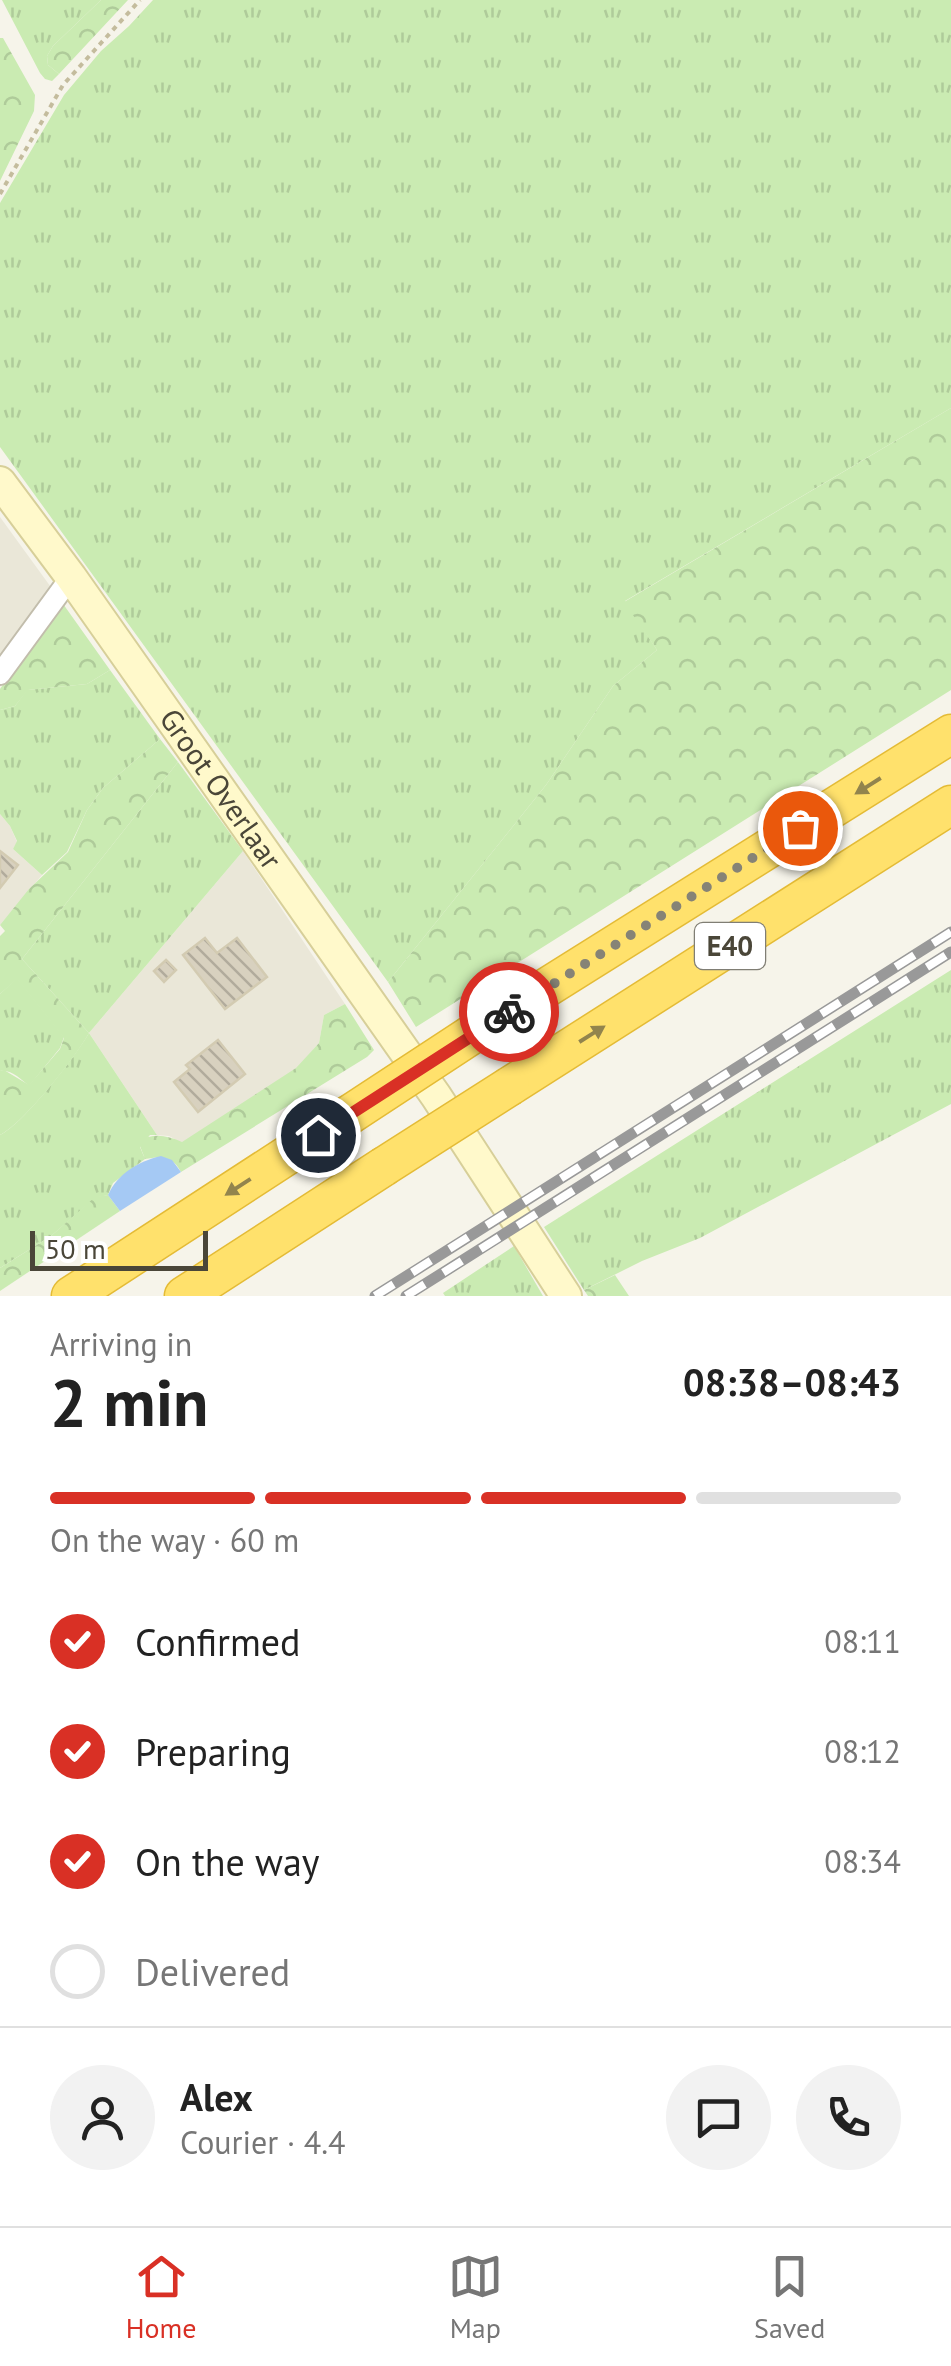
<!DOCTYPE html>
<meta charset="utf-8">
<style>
body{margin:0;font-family:"PT Sans",sans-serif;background:#f2f2f2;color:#222;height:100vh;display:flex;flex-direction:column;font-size:38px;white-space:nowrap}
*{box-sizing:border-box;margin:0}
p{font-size:32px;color:#767676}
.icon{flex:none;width:55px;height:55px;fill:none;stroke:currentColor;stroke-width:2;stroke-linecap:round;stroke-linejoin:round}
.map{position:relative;height:1296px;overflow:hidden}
.panel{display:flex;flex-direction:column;background:#fff;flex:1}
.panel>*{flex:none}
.scale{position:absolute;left:30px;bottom:25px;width:178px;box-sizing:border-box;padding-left:10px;border:5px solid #4a4638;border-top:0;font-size:28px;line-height:35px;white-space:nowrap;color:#4a4638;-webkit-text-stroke:8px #fff;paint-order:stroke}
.pin{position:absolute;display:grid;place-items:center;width:85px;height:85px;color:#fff;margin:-42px;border:5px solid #fff;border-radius:50%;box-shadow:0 2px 10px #0007}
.courier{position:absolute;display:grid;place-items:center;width:100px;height:100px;margin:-50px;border:8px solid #d93025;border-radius:50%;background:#fff;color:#222;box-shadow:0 2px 12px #0007}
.head em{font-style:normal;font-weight:800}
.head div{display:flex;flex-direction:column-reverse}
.head{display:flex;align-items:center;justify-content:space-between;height:170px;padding:0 50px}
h1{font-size:65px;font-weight:800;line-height:75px}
.bar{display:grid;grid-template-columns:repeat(4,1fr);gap:15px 10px;align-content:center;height:120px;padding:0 50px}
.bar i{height:12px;border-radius:8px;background:#e0e0e0}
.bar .active{background:#d93025}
.bar p{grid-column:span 4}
.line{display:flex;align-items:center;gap:25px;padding:0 50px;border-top:2px solid #e0e0e0}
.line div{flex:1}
.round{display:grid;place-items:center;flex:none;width:105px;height:105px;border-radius:52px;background:#f2f2f2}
ol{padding:0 50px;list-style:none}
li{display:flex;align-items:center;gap:30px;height:110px}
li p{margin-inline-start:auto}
li .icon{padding:10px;border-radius:50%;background:#d93025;color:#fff;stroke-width:4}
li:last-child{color:#767676}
li i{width:55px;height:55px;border:5px solid #e0e0e0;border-radius:50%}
.tab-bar{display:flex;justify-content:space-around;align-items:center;height:140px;border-top:2px solid #e0e0e0;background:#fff;font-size:28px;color:#767676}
.tab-bar a{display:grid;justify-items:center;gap:5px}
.tab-bar .active{color:#d93025}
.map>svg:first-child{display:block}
.residential{fill:#eae7d8}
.grass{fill:url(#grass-tufts)}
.forest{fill:url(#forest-crowns)}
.water{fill:#a5c9f4}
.building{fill:url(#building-back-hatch);stroke:#d3cbb2;stroke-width:2.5}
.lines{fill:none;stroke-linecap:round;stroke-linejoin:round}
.minor-casing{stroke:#c2bdac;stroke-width:24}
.secondary-casing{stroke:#d7cf99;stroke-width:34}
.motorway-casing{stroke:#e4bb36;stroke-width:41}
.path{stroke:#c4bc9d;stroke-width:4;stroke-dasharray:5 5;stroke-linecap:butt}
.minor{stroke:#fff;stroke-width:20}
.secondary{stroke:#fff9cb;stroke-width:30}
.motorway{stroke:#ffe16c;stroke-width:38}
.rail-casing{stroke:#999;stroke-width:11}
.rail{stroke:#fff;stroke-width:8;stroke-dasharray:22;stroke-linecap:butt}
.motorway-bridge-casing{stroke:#e4bb36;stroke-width:41;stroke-linecap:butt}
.motorway-bridge{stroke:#ffe16c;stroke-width:38}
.oneway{fill:#92844d}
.done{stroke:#868376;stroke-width:10;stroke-dasharray:0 18}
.route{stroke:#d93025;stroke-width:12}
.labels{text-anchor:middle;stroke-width:8;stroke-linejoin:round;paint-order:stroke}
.shield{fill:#fff;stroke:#807e74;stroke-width:2.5}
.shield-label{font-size:28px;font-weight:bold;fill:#4a4638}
.street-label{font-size:30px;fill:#4a4638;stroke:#fff}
</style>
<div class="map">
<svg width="951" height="1296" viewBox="0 0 951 1296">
<defs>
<pattern id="grass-tufts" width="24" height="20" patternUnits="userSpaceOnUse" patternTransform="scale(2.5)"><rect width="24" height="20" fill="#caebb2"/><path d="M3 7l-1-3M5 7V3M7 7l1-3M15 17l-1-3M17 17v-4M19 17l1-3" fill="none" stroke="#afcb9a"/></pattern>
<pattern id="forest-crowns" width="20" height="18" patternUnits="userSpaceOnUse" patternTransform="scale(2.5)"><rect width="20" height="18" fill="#caebb2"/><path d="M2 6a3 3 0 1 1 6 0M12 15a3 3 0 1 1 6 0" fill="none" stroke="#afcb9a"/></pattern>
<pattern id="building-back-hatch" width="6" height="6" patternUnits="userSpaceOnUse" patternTransform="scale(2.5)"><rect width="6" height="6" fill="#d8d1bf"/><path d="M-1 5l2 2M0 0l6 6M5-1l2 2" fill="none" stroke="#b1ab9c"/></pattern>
</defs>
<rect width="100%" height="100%" fill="#f6f4ea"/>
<path class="residential" d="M0,517L53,590L0,662Z
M0,814L10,826L17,842L13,849L42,875L0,925Z
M243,851L345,1004L324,1015L319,1043L297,1068L182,1143L169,1136L157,1135L89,1033Z"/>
<path class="grass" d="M2,0H101L53,46L47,56L48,65L59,74L52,81L45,79L40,73Z
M153,0H951V408L625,601L657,650L613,686L546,785L388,982L0,447V203L64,95L101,51L129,26Z
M110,670L160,739L103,788L87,810L67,852L42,875L13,849L17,841L10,826L0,814V710L15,706L27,690L87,684Z
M178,762L243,851L89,1033L157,1135H150L140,1147L145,1159L113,1183L108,1195L95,1198L51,1236L0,1268V1135C24,1123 75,1057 89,1033L22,959Z
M951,970V1104L700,1238L642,1261L584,1290L544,1227Z
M17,978L64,1037L60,1048L29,1086C21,1079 11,1069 0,1071V994Z
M514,1246L543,1296H445L443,1293Z"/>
<path class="forest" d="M101,0H128L59,74L48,65L47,56L53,46Z
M0,38H3L35,95L34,111L0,181Z
M951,408V690L416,1027L388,982L546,785L613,686L657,650L624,602Z
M61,601L110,670L87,684L28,690L15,706L0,710V689Z
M160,739L178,762L22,959L89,1033C76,1057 24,1123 0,1135V1071L4,1070L29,1085L60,1049L64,1038L17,979L0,994V936L5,931L0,925L29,889L68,852L87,810L103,788Z
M345,1004L374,1050L367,1057L181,1172C173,1156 161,1156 145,1159L138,1141C154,1133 166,1135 182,1142L296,1068L319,1043L324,1015Z
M108,1195L120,1211L0,1291V1268L51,1236L95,1197Z
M615,1275L629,1296H588L584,1290Z"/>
<path class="water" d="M161,1156L172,1160L181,1172L120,1211L108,1195C117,1174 139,1161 161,1156Z"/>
<path class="building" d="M0,851L18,865L0,888Z
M205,938L217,953L237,938L267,977L225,1009L183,955Z
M166,960L176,970L164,982L154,971Z
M218,1040L245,1074L198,1112L174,1082L190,1069L186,1065Z"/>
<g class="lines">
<defs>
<path id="minor" d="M0,674L71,577"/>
<g id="secondary">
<path id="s1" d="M0,482L71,577L436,1096L566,1296"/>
</g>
<path id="motorway" d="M471,1035L951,734
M510,1086L951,805
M71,1296L349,1115
M184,1296L383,1167"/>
</defs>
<use href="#minor" class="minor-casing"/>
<use href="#secondary" class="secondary-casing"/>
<use href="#motorway" class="motorway-casing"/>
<path class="path" d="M0,194L63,85L140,0"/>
<use href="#minor" class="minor"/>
<use href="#secondary" class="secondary"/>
<use href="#motorway" class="motorway"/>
<defs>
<path id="rail" d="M375,1296L951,932
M406,1296L951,952"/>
</defs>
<use href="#rail" class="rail-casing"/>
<use href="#rail" class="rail"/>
<defs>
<path id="motorway-bridge" d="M349,1115L471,1035
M383,1167L510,1086"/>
</defs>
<use href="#motorway-bridge" class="motorway-bridge-casing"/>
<use href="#motorway-bridge" class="motorway-bridge"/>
</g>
<defs><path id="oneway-solid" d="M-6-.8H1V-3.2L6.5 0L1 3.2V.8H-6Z" transform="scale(2.5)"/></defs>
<g class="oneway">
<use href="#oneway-solid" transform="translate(868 786) rotate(148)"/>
<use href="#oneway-solid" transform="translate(592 1034) rotate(-32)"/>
<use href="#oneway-solid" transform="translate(238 1187) rotate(147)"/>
</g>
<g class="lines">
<path class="done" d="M509,1012L800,828"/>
<path class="route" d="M318,1135L509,1012"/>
</g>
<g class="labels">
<rect class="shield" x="695" y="923" width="70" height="46" rx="8"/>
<g class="shield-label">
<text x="730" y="956">E40</text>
</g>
<g class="street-label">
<text dy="10" stroke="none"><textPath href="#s1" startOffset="378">Groot Overlaar</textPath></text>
</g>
</g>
</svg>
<div class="scale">50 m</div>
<div class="pin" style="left:800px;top:828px;background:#ea580c"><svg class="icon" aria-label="bag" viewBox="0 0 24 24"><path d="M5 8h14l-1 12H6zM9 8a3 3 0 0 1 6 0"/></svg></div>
<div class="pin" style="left:318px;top:1135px;background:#1f2937"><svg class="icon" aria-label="home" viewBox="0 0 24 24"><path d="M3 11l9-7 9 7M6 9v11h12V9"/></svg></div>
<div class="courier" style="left:509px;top:1012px"><svg class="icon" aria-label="bike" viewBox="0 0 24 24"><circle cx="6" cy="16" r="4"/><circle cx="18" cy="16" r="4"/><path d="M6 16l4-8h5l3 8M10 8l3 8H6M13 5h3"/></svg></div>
</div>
<section class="panel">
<div class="head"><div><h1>2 min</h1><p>Arriving in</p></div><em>08:38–08:43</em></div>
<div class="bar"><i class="active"></i><i class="active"></i><i class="active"></i><i></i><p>On the way · 60 m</p></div>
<ol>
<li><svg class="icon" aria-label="check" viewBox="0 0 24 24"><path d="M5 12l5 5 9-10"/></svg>Confirmed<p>08:11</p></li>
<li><svg class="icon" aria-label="check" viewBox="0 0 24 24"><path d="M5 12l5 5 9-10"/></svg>Preparing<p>08:12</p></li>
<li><svg class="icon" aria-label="check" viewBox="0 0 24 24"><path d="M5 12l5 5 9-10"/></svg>On the way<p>08:34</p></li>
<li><i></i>Delivered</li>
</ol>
<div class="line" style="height:180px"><a class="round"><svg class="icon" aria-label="person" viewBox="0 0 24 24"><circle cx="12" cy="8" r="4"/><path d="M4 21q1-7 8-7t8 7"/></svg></a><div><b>Alex</b><p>Courier · 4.4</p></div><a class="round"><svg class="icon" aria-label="chat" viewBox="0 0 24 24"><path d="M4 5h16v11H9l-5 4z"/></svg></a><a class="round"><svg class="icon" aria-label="phone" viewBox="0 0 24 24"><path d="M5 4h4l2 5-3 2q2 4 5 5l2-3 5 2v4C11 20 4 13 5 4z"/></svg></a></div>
</section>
<nav class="tab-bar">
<a class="active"><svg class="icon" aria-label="home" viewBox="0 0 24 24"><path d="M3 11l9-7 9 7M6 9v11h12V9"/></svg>Home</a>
<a><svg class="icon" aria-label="map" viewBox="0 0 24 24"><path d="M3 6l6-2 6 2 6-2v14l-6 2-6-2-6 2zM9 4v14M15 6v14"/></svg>Map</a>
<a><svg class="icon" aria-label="saved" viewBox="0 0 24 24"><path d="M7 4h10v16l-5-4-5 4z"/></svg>Saved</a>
</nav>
